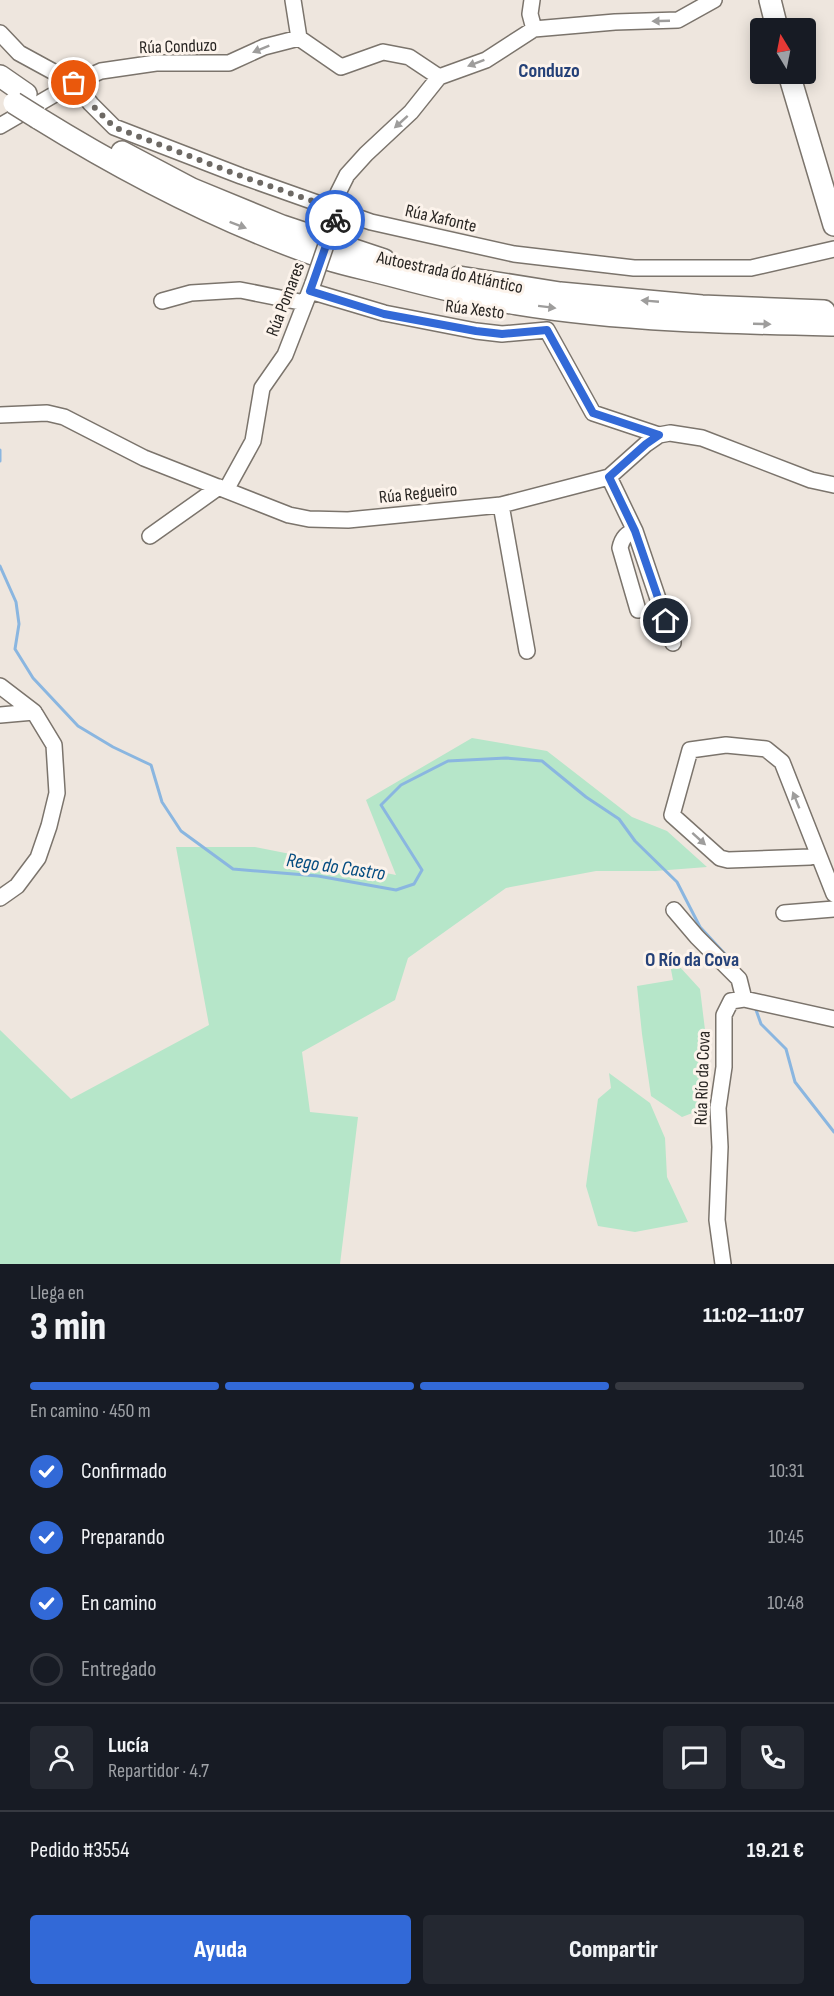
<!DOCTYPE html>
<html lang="es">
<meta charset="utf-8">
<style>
body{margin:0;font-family:"Sofia Sans Condensed",sans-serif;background:#242831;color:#f1f3f6;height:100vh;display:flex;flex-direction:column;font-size:22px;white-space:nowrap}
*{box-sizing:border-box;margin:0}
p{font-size:20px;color:#9ea1a6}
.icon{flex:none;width:33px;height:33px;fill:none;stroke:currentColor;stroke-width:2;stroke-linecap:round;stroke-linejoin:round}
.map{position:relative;height:1264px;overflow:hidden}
.side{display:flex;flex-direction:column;background:#171b24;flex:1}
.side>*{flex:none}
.needle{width:39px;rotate:350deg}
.buttons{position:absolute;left:750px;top:18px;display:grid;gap:12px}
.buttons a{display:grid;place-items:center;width:66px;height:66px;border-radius:6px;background:#171b24;box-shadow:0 3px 15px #0003;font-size:30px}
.pin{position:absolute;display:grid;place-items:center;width:51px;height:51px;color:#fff;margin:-26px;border:3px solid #fff;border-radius:50%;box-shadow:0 2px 6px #0007}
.courier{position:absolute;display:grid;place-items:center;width:60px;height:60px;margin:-30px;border:4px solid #3269d7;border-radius:50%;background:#fff;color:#222;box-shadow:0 2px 8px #0007}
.overview em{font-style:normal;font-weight:800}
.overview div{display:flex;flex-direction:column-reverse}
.overview{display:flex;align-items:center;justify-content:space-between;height:102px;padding:0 30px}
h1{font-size:39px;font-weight:800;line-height:45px}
.bar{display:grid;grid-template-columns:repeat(4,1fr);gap:9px 6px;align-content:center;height:72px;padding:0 30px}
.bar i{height:8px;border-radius:4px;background:#363941}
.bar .current{background:#3269d7}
.bar p{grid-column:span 4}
.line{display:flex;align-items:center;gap:15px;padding:0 30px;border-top:2px solid #363941}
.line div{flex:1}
.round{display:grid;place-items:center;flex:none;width:63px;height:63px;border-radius:6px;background:#242831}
ol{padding:0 30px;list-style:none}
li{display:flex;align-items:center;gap:18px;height:66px}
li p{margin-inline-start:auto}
li .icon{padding:6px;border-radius:50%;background:#3269d7;color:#fff;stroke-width:4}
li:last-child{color:#9ea1a6}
li i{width:33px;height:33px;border:3px solid #363941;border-radius:50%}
.action{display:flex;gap:12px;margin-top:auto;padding:12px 30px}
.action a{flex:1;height:69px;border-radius:6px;background:#3269d7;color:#fff;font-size:24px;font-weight:800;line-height:69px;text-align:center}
.action a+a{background:#242831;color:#f1f3f6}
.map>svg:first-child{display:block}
.green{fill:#b6e6c9}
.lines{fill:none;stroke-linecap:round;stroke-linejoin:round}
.stream{stroke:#8ab6e0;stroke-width:3}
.minor-casing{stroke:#7b746c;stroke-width:18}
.highway-casing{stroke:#7b746c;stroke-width:24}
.minor{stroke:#fff;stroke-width:15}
.highway{stroke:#fff;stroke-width:21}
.minor-bridge-casing{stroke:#7b746c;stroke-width:18;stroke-linecap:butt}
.highway-bridge-casing{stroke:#7b746c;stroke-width:24;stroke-linecap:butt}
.minor-bridge{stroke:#fff;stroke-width:15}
.highway-bridge{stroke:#fff;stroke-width:21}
.oneway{fill:#9e9d9c}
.done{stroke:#6d6964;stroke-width:6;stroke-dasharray:0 10.8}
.route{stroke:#3269d7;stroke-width:8}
.labels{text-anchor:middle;stroke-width:6;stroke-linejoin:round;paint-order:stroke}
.street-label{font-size:18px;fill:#282522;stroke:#fcf3eb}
.neighbourhood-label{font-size:20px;font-weight:bold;fill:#254178;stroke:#fcf3eb}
.water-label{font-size:20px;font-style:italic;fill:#044c80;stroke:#fcf3eb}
</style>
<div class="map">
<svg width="834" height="1264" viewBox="0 0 834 1264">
<rect width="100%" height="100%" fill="#eee6de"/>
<path class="green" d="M472,738L547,751L632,817L667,831L707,867L655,871H596L506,888L408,958L395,1000L302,1052L310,1112L358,1117L340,1264H0V1030L71,1099L209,1025L176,847H255L396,875L366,800Z
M668,954L700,989L706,1038L708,1107L682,1117L651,1096L642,1034L637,986L673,980Z
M609,1073L650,1103L665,1138L667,1177L688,1222L635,1232L598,1226L586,1186L598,1099L611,1088Z"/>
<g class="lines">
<path class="stream" d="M0,450V461
M0,566L16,602L19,624L15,649L33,678L78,726L113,747L151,765L162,802L181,831L233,869L318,876L396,890L414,884L422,870L381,805L401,785L448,761L506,758L542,761L586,797L619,819L635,841L677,882L700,927L736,966
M755,1007L761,1024L786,1049L795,1082L834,1132"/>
<defs>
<path id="minor" d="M293,0L299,38
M532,0L530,14L534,29
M0,33L19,53L74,83L91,104L114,127L241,176L371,222L514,254L634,268H751L834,249
M0,126L74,83L101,71L156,63H229L264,47L299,38L341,67L383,52L409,57L439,77L486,60L534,29L615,22L678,20L714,0
M338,210V193L347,175L366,154L411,112L439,77
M310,291L384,313L476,331L502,334L547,330L593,413L659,435
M162,301L191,293L240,290L305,303
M0,415L47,413L64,417L144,458L289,515L309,519L348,520L501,505L609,477L646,444L659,435L670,433L702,438L811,480L834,485
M609,477L635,531L673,643
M226,490L253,441L262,388L285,355L313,283
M501,505L527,651
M635,531C626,533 622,538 620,548L638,610
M150,536L219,487
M0,686L34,712L54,745L57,793L49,826L38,858L17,886L0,898
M0,715L34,712
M818,854L810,857L728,860L720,858L672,815L690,750L726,745L766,749L782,762L834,894
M674,910L697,937L739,979L744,999
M784,913L834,909
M723,1264L717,1220L720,1147L718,1108L724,1067V1015L731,1001L744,999L834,1019"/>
<path id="highway" d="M770,0L777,28
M789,74L834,225
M0,76L26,94
M38,118C130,175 225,224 327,259C349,266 371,270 393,276C434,287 476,297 517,304C620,321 730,323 834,325
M122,152L192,189L282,226L384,260
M459,277L560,293L702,306L824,311"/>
</defs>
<use href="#minor" class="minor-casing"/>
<use href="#highway" class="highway-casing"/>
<use href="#minor" class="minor"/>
<use href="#highway" class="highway"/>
<defs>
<path id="minor-bridge" d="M313,283L338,210"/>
<path id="highway-bridge" d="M14,103L38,118"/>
</defs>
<use href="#minor-bridge" class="minor-bridge-casing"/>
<use href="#highway-bridge" class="highway-bridge-casing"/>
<use href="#minor-bridge" class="minor-bridge"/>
<use href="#highway-bridge" class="highway-bridge"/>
</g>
<defs><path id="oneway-solid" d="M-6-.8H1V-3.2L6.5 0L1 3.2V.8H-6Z" transform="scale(1.5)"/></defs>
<g class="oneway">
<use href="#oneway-solid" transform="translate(661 21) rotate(178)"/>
<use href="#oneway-solid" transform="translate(261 49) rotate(158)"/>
<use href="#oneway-solid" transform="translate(476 63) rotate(159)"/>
<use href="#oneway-solid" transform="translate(401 122) rotate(138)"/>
<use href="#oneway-solid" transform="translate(238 225) rotate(21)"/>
<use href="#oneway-solid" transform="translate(650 301) rotate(-175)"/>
<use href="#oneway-solid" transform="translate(547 307) rotate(7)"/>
<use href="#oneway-solid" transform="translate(762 324) rotate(2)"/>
<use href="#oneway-solid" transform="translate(796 800) rotate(-112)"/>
<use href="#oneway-solid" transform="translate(699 839) rotate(42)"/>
</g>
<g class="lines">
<path class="done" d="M74,83L91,104L114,127L241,176L338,210L335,220"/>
<path class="route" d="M335,220L310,291L384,314L476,331L502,334L547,330L593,413L659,435L646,444L609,477L635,531L666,621"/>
</g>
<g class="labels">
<g class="street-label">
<text transform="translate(178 46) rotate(-2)" y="6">Rúa Conduzo</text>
<text transform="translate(441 218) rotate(13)" y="6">Rúa Xafonte</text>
<text transform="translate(450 272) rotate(12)" y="6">Autoestrada do Atlántico</text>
<text transform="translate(285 299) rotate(-69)" y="6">Rúa Pomares</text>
<text transform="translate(475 309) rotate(7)" y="6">Rúa Xesto</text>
<text transform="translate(418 493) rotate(-6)" y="6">Rúa Regueiro</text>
<text transform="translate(702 1078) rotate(-88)" y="6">Rúa Río da Cova</text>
</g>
<g class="neighbourhood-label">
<text x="549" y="77">Conduzo</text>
<text x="692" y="966">O Río da Cova</text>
</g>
<g class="water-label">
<text transform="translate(336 866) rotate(8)" y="7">Rego do Castro</text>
</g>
</g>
</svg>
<div class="buttons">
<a><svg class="needle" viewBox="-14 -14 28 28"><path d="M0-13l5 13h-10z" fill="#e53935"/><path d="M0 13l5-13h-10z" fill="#9ea1a6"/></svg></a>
</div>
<div class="pin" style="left:74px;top:83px;background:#ea580c"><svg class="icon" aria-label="bag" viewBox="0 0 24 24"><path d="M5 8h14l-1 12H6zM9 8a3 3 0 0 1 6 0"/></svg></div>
<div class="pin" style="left:666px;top:621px;background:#1f2937"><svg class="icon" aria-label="home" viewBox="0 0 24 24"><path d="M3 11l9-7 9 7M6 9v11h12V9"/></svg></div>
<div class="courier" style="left:335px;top:220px"><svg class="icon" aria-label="bike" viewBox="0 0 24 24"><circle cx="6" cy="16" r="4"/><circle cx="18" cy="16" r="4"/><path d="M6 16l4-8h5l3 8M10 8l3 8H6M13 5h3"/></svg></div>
</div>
<section class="side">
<div class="overview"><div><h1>3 min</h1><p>Llega en</p></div><em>11:02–11:07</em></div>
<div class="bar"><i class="current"></i><i class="current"></i><i class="current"></i><i></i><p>En camino · 450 m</p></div>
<ol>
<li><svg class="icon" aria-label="check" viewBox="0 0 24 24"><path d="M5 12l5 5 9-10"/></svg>Confirmado<p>10:31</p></li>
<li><svg class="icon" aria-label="check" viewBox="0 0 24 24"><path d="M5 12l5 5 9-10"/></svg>Preparando<p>10:45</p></li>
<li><svg class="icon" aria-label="check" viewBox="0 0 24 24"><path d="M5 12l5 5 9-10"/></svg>En camino<p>10:48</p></li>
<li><i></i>Entregado</li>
</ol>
<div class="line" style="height:108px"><a class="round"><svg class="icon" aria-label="person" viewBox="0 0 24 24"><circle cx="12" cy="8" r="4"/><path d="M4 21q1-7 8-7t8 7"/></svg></a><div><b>Lucía</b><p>Repartidor · 4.7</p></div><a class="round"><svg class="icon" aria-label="chat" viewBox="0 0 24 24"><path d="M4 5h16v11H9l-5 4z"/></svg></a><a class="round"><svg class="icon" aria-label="phone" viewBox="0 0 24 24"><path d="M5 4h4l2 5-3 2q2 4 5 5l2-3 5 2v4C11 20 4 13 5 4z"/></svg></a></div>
<div class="line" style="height:78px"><div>Pedido #3554</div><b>19.21 €</b></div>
<div class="action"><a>Ayuda</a><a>Compartir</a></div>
</section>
